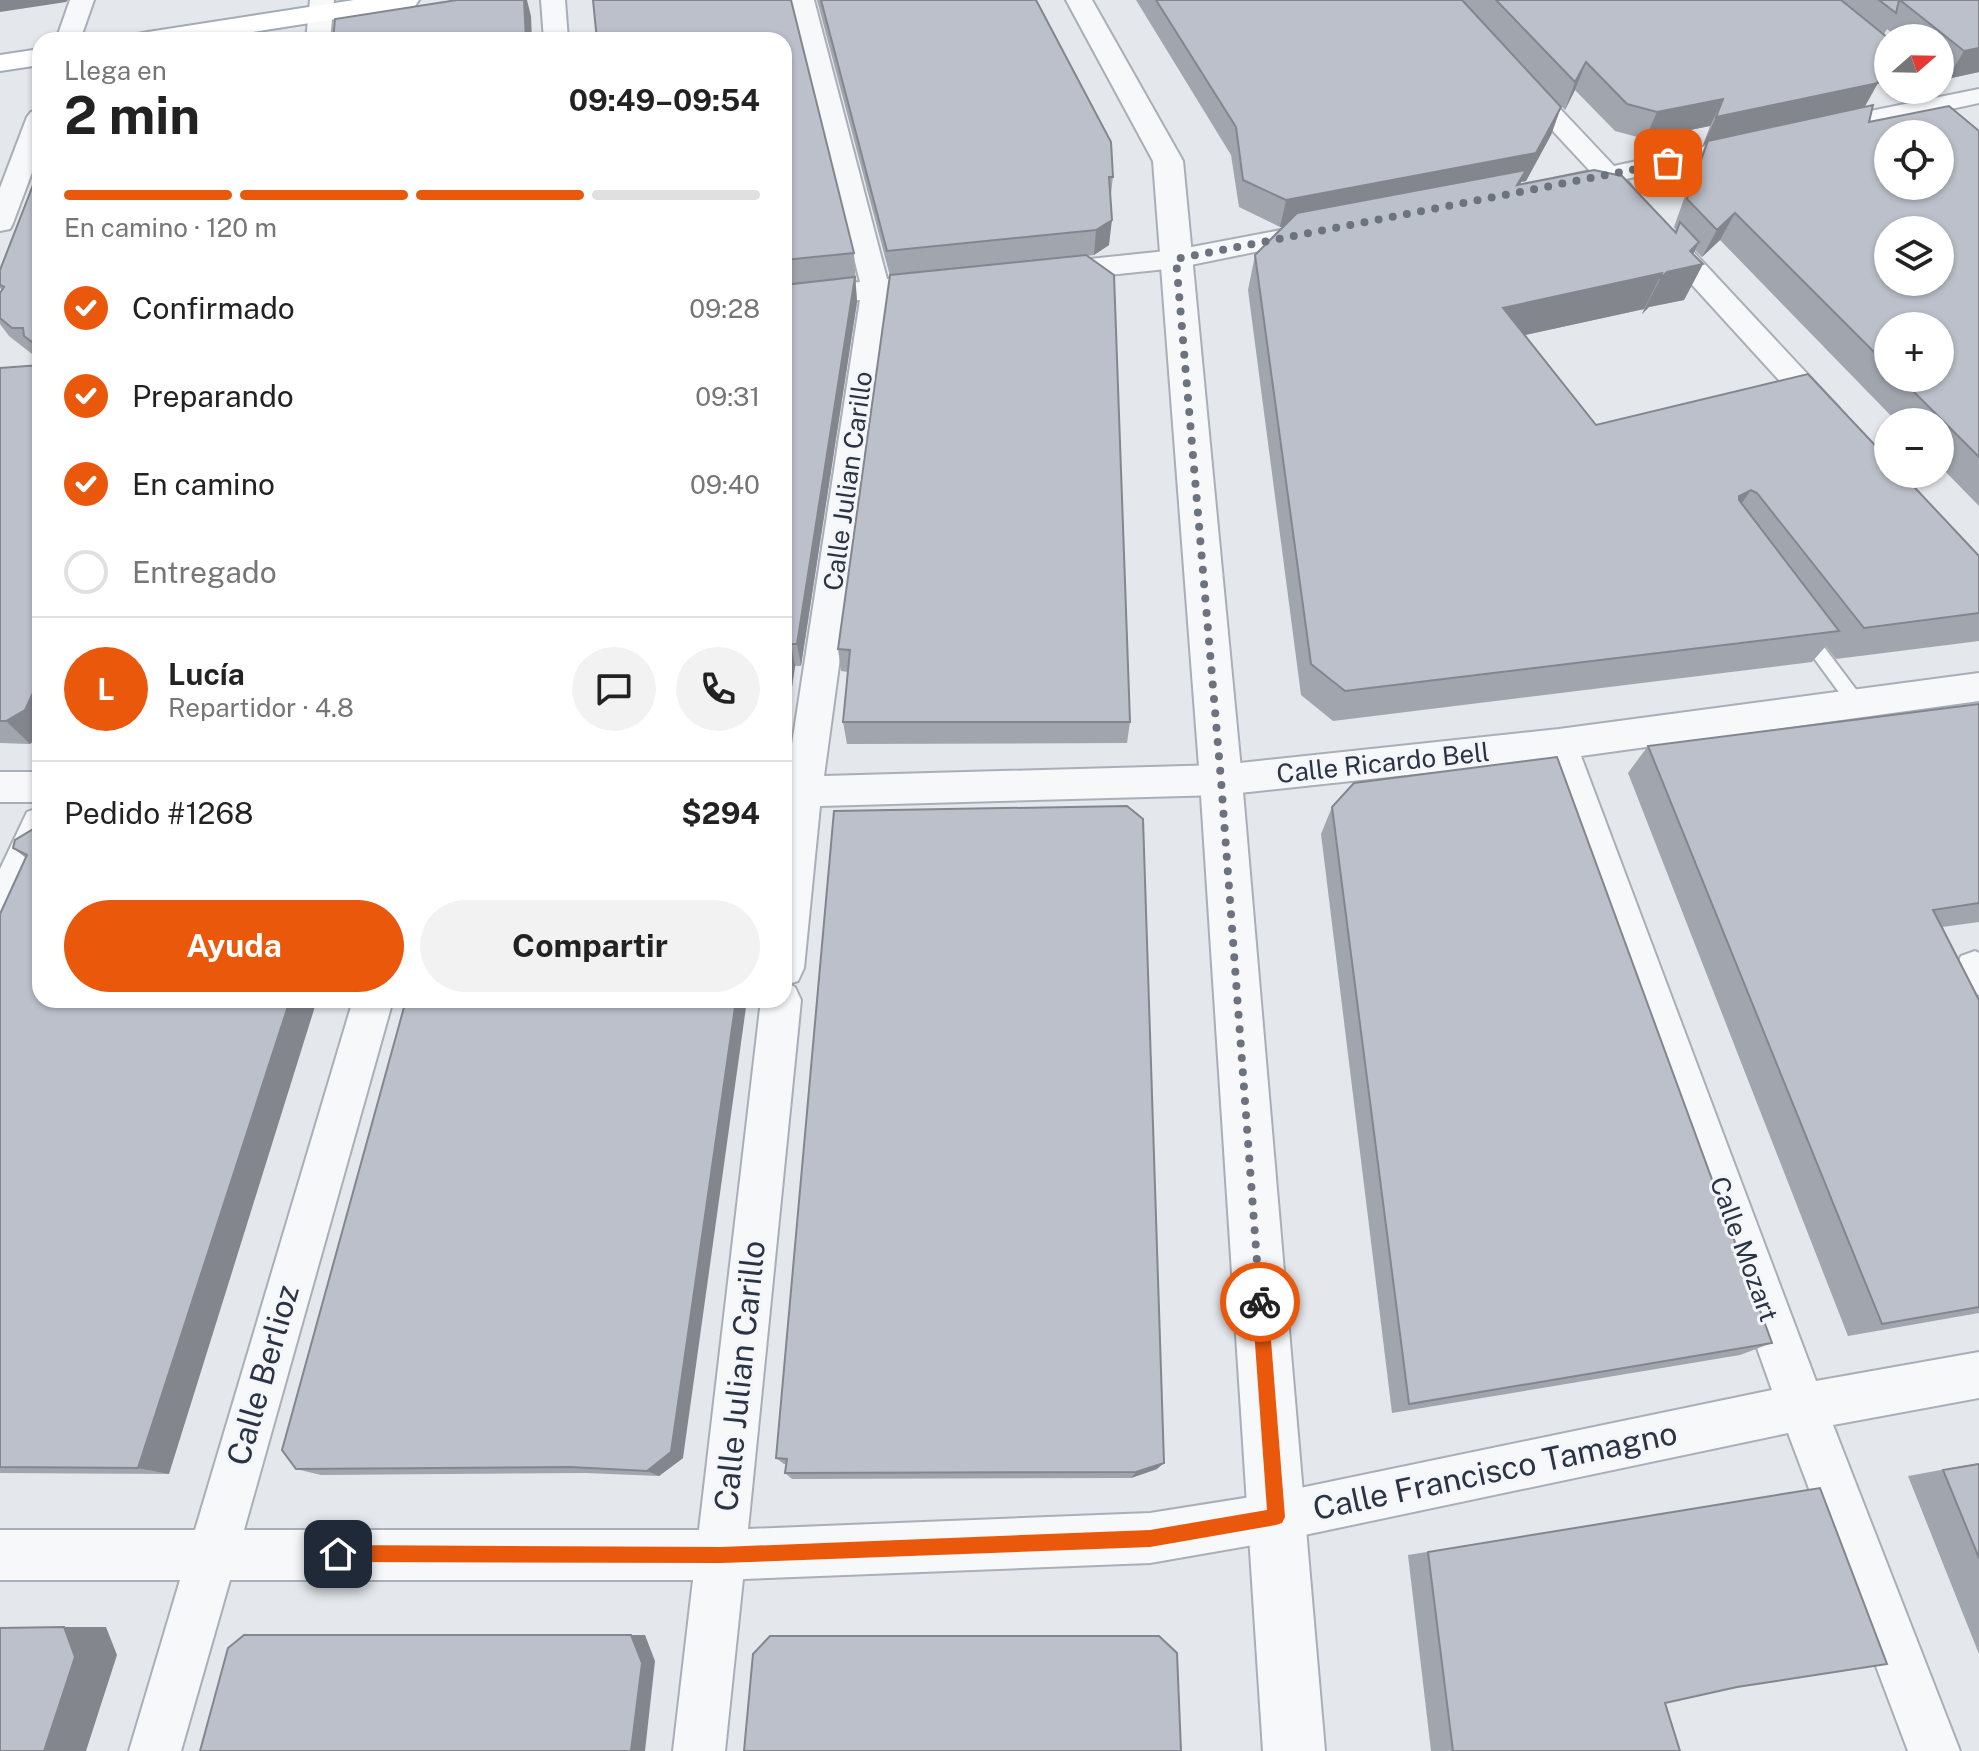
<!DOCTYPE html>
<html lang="es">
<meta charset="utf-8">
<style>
body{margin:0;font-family:"Public Sans",sans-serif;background:#f2f2f2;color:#222;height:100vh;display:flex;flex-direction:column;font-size:30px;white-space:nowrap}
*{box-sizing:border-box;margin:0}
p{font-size:26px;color:#767676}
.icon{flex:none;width:44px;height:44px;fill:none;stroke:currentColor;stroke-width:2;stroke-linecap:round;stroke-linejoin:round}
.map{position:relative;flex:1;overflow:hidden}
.side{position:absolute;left:32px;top:32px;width:760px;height:976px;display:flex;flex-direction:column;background:#fff;border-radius:24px;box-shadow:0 2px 6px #0004}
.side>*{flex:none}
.needle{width:52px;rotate:70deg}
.tools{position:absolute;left:1874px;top:24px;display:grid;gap:16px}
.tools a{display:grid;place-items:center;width:80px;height:80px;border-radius:50%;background:#fff;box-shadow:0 2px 6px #0004;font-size:40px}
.pin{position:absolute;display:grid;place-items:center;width:68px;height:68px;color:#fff;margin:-34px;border-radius:16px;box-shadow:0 4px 12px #0006}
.courier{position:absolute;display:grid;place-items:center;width:80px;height:80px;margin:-40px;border:6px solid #ea580c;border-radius:50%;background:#fff;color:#222;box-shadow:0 2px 10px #0007}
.headline em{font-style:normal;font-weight:700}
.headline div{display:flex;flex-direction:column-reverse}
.headline{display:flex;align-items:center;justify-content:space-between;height:136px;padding:0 32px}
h1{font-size:52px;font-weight:700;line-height:60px}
.bar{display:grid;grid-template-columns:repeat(4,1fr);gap:12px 8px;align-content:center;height:96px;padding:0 32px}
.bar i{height:10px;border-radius:6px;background:#e0e0e0}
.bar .on{background:#ea580c}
.bar p{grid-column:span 4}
.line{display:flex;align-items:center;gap:20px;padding:0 32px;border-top:2px solid #e0e0e0}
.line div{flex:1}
.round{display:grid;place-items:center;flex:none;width:84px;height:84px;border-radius:42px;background:#f2f2f2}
ol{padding:0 32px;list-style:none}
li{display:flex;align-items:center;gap:24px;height:88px}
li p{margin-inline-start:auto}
li .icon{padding:8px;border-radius:50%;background:#ea580c;color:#fff;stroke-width:4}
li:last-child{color:#767676}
li i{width:44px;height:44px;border:4px solid #e0e0e0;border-radius:50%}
.button{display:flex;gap:16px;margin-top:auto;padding:16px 32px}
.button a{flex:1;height:92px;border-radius:48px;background:#ea580c;color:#fff;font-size:32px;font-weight:700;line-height:92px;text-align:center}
.button a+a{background:#f2f2f2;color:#222}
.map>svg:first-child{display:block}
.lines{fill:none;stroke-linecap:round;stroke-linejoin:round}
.service-casing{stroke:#a9aeb7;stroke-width:4}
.minor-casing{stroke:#a9aeb7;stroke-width:4}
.tertiary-casing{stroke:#a9aeb7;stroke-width:4}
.primary-casing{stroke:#a3abb8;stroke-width:4}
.service{fill:#f7f8fa;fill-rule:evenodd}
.minor{fill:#f7f8fa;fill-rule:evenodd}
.tertiary{fill:#f7f8fa;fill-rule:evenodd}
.primary{fill:#fff;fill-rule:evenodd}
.wall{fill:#a1a5ae;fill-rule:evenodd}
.shaded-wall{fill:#83868d}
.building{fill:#bbc0ca;stroke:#83868d;stroke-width:2;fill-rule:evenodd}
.route{fill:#ea580c}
.done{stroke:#6c737f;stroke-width:8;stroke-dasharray:0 14.4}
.labels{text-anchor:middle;stroke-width:6;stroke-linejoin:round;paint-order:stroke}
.street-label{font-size:26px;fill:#2b3445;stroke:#f4f6f9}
.near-street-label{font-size:32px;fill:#2b3445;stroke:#f4f6f9}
</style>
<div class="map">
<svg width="1979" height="1751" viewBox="0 0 1979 1751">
<rect width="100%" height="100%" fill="#e4e7ec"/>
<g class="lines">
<defs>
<path id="service" d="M1806,629L1812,631L1864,700L1866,705L1864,710H1852L1800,639L1798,635L1800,631Z"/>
<path id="minor" d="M70,0H94L80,40H56Z
M310,0H334L330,40H306Z
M541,0H565L568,40H544Z
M790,0H814L887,279L938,274L948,277L952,283L948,289L889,297L824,776L1221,765L1559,729L1979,673V701L1581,756L1816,1381L1979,1352V1398L1833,1425L1960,1751H1908L1788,1433L1276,1541L1150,1563L743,1579L725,1751H673L693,1580H230L181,1751H129L180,1580H0V1530H195L353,1000H393L244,1530H699L761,1000H784V777H787L860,300L784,307V289L860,282ZM1547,760L1772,1390L1276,1493L1150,1513L748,1529L801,1000L795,987L788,984L798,981L804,968L820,806L1221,795Z
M1799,0H1825L1888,50V69L1879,67Z
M1523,77L1532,79L1614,166L1749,137L1758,140L1762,145L1758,150L1626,179L1635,191L1631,197C1616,200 1611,195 1602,185L1563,193L1554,191L1550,185L1554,179L1590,171L1514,89L1511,84L1514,79Z
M1979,89V103L1821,137L1812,134L1808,129L1812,124L1821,121Z
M40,109V151L13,223L10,229L0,231V188L27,117L31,112Z
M1318,223L1328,225L1332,231L1328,237L1176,268L1051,281L1041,278L1037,272L1041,266L1051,263L1176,250Z
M1664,229L1674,231L1839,408L1843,415L1839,422L1828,425L1817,422L1654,243L1650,237L1654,231Z
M0,772H40V802H0Z
M40,807V865L14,923L0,928V869L27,812Z
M1975,951L1979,953V995L1965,990L1955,969L1961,956Z"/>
<path id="tertiary" d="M1066,0H1092L1183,161L1242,780L1325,1751H1263L1200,780L1153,161Z"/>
<path id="primary" d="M354,0H419L415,6L406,8L201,40H134L138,34L148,32Z
M40,49V65L0,71V55Z"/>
</defs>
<use href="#service" class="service-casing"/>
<use href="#minor" class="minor-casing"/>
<use href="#tertiary" class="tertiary-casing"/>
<use href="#primary" class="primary-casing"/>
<use href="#service" class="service"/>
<use href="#minor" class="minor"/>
<use href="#tertiary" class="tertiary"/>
<use href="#primary" class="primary"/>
</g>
<path class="wall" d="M817,0H1036L1113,177L1110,202L1109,245L1094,255L1087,256L1130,722L1127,743L847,744L843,722L848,672L841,671L838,649L890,276Z
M1136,0H1462L1561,107L1551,135L1526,181L1521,182L1520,185L1675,232L1676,230L1674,227L1695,168L1706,144L1703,145L1710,126L1645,139L1615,131L1575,90L1565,110L1462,0H1979V72L1947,79L1940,73V38H1898L1887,29L1884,34L1864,107L1869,122L1979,131V506L1940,466V422H1897L1720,240L1702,257L1695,250L1693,254L1703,264L1684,300L1649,307L1642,314L1644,309L1525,335L1596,425L1979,556V641L1836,659L1826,646L1812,662L1333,721L1301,695L1248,290L1255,255L1284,227H1280L1239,207L1231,155ZM1888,326L1940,378H1888Z
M784,40L854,253L857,302L801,666H795L786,728L784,729Z
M40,167V358L37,354H32L9,336L0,324V293L2,290L0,288V270Z
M0,368L30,744L0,743Z
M1979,704V922L1942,927L1979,1000V1313L1848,1336L1628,773L1648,746Z
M1332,807L1772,1343L1740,1355L1392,1413L1321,834Z
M40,825L169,1474L0,1473V914L26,858L13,848Z
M683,1458L659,1476L585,1473L321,1475L296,1469Z
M776,1458L1157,1469L1131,1478L792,1479L785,1473L786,1464H784Z
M1979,1463V1654L1908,1476Z
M1820,1488L1665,1703L1680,1751H1431L1408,1555Z"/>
<path class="shaded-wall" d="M0,0H68L66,2L0,12Z
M524,0H527L531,16L532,40H526Z
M1979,48V72L1947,79L1964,51Z
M1586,62L1575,90L1565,110L1575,82Z
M1878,83L1863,110L1703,145L1716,117Z
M1723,99L1710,126L1645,139L1657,112Z
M1561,107L1551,135L1526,181L1521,182L1512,205L1519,182L1280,227L1286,200Z
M1735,213L1720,240L1702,257L1717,230Z
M1112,220L1109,245L1094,255L1096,230Z
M1699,242L1686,268L1703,264L1684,300L1649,307L1642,314L1660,279Z
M1662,273L1644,309L1489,343L1503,308Z
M855,277L857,302L801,666L797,644Z
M1751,490L1728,523L1739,496Z
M791,644L795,666L786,728L784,729V687Z
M40,678V737L30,744L6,721Z
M290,1000H317L169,1474L138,1468Z
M736,1000H747L683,1458L659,1476L647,1471Z
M1164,1463L1157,1469L1131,1478L1136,1472Z
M64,1627H106L117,1655L86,1751H44Z
M631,1635H645L655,1661L645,1751H631Z"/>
<path class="building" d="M457,0H524L526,40H333L335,19Z
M593,0H791L854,253L784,260V40H597Z
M821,0H1036L1111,142L1113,177H1109L1112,220L1096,230L887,251Z
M1156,0H1462L1561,107L1536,153L1286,200L1243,180L1236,127Z
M1496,0H1841L1888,38V44L1878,83L1716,117L1723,99L1657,112L1627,104L1586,62L1575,82Z
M1879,0H1899L1896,13Z
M1900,0H1979V48L1964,51Z
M1873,105L1869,122L1949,106L1979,131V457L1900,378H1940V326H1888V366L1735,213L1717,230L1687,199L1708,141ZM1888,134H1940V186H1888ZM1888,230H1940V282H1888Z
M40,167V348L24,336L23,328H12L0,318V293L4,287L0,285V270Z
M1526,170L1517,185L1594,170L1622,176L1676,233L1680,222L1699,242L1690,251L1703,264L1667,272L1660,279L1662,273L1503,308L1596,425L1808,374L1888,459V474H1902L1979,556V613L1864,628L1757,493L1751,490L1739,496V500L1839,631L1345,691L1311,664L1255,255L1297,213Z
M1086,255L1114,275L1130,722H843L850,650L838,649L890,275Z
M855,277L797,644H791L784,687V285Z
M40,365V678L25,710L6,721H0V368Z
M1979,704V903L1933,910L1979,1000V1307L1882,1324L1648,746Z
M1557,757L1772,1343L1409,1404L1332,807L1354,783Z
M1127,806L1143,819L1164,1463L1136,1472L785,1473L787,1459L776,1458L834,811Z
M40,825V1000H290L138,1468L0,1467V914L27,855L13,848L15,840Z
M406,1000H736L671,1452L647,1471L570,1467L296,1469L282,1450Z
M1979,1464V1558L1943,1470Z
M1820,1488L1887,1664L1737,1687L1665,1703L1680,1751H1453L1428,1552Z
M64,1627L75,1657L44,1751H0V1628Z
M244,1635H631L642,1663L631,1751H200L228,1648Z
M770,1636H1159L1177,1653L1181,1751H744L753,1654Z"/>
<path class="route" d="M1260,1295L1268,1302L1285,1517L1282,1523L1276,1525L1150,1547L721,1563L338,1562L332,1560L329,1554L332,1548L338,1545L721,1547L1150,1530L1267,1510L1252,1302Z"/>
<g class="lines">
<path class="done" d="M1260,1302L1221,780L1176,259L1668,163"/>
</g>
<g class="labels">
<g class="street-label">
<text transform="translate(848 481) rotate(-82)" y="9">Calle Julian Carillo</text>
<text transform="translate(1383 763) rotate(-6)" y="9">Calle Ricardo Bell</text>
<text transform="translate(1744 1249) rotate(70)" y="9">Calle Mozart</text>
</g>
<g class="near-street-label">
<text transform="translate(263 1375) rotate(-74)" y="11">Calle Berlioz</text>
<text transform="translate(740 1376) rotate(-84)" y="11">Calle Julian Carillo</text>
<text transform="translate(1495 1471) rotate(-12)" y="11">Calle Francisco Tamagno</text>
</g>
</g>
</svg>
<div class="tools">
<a><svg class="needle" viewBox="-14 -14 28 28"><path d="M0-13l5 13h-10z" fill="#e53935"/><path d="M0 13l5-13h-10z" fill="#767676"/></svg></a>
<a><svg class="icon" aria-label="locate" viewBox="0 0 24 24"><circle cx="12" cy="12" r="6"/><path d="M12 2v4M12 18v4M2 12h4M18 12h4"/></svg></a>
<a><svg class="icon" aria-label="layers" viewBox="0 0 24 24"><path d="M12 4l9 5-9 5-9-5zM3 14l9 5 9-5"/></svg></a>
<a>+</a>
<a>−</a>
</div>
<div class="pin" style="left:1668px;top:163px;background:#ea580c"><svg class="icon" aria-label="bag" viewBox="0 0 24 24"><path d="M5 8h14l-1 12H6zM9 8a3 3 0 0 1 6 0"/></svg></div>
<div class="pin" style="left:338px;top:1554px;background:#1f2937"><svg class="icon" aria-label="home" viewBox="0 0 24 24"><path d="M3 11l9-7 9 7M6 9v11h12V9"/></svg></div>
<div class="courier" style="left:1260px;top:1302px"><svg class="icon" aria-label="bike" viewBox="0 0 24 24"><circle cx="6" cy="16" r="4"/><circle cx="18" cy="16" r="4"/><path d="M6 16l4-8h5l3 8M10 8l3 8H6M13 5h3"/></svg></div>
<section class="side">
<div class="headline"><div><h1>2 min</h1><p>Llega en</p></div><em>09:49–09:54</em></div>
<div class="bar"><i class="on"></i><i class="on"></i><i class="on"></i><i></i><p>En camino · 120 m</p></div>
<ol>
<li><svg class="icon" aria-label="check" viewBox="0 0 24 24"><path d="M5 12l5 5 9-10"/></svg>Confirmado<p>09:28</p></li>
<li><svg class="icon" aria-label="check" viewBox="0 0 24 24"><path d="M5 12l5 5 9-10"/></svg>Preparando<p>09:31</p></li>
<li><svg class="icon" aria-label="check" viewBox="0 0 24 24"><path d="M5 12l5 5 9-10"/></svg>En camino<p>09:40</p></li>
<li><i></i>Entregado</li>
</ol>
<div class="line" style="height:144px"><b class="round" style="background:#ea580c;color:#fff">L</b><div><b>Lucía</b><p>Repartidor · 4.8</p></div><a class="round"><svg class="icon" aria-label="chat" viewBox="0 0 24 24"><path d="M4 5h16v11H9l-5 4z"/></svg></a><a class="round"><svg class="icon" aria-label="phone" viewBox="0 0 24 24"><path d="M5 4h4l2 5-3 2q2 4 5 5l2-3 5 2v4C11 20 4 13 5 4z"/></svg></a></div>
<div class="line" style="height:104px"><div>Pedido #1268</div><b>$294</b></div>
<div class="button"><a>Ayuda</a><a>Compartir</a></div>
</section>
</div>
